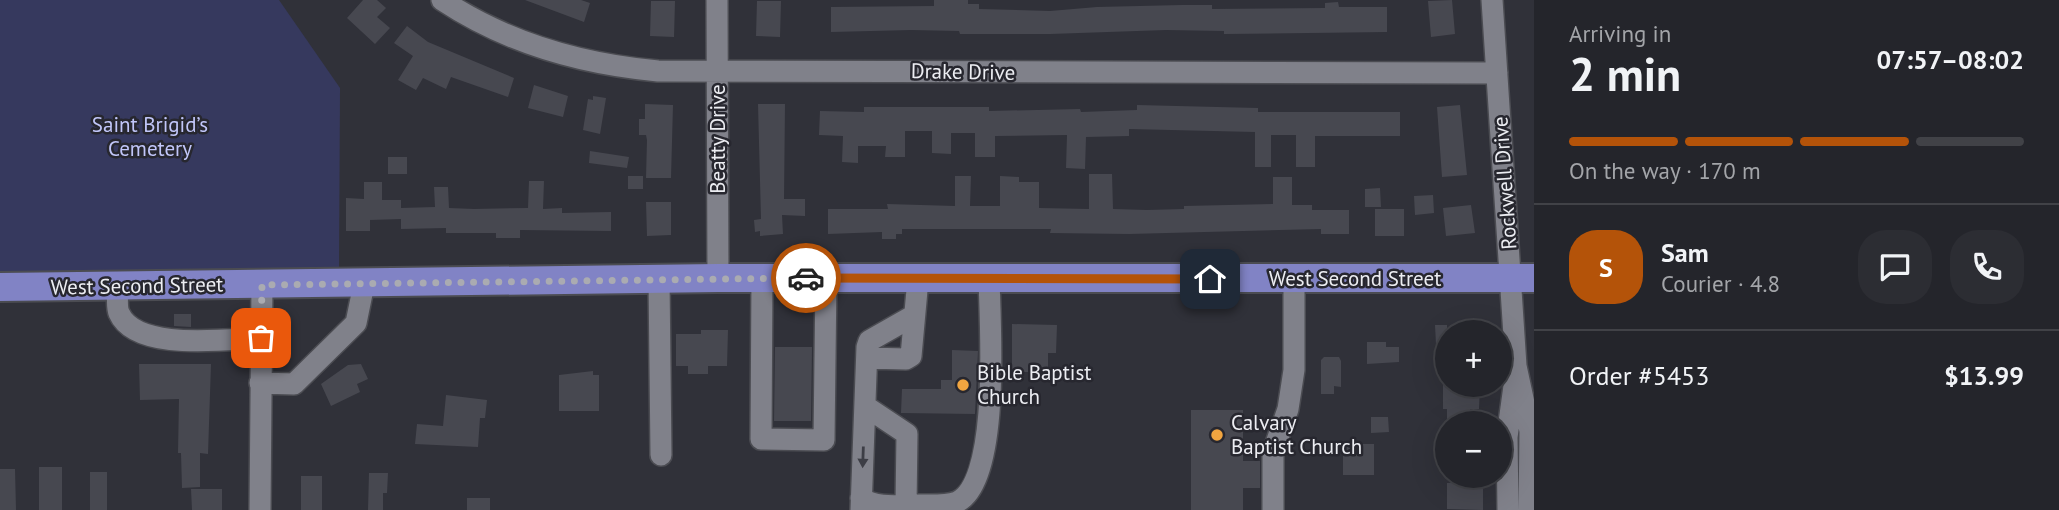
<!DOCTYPE html>
<meta charset="utf-8">
<style>
body{margin:0;font-family:"PT Sans",sans-serif;background:#2c2d33;color:#f1f3f6;height:100vh;display:flex;flex-direction:column;font-size:26px;white-space:nowrap}
*{box-sizing:border-box;margin:0}
p{font-size:23px;color:#a3a5a9}
.icon{flex:none;width:38px;height:38px;fill:none;stroke:currentColor;stroke-width:2;stroke-linecap:round;stroke-linejoin:round}
.map{position:relative;flex:1;overflow:hidden}
.details{display:flex;flex-direction:column;background:#24252b;width:525px}
.details>*{flex:none}
.controls{position:absolute;left:1435px;top:320px;display:grid;gap:14px}
.controls a{display:grid;place-items:center;width:77px;height:77px;border-radius:50%;background:#24252b;box-shadow:0 7px 28px #0002,0 0 0 2px #414247;font-size:35px}
.pin{position:absolute;display:grid;place-items:center;width:60px;height:60px;color:#fff;margin:-30px;border-radius:14px;box-shadow:0 4px 10px #0006}
.courier{position:absolute;display:grid;place-items:center;width:70px;height:70px;margin:-35px;border:5px solid #b45309;border-radius:50%;background:#fff;color:#222;box-shadow:0 2px 9px #0007}
.headline em{font-style:normal;font-weight:700}
.headline div{display:flex;flex-direction:column-reverse}
.headline{display:flex;align-items:center;justify-content:space-between;height:119px;padding:0 35px}
h1{font-size:46px;font-weight:700;line-height:52px}
.bar{display:grid;grid-template-columns:repeat(4,1fr);gap:10px 7px;align-content:center;height:84px;padding:0 35px}
.bar i{height:9px;border-radius:5px;background:#414247}
.bar .on{background:#b45309}
.bar p{grid-column:span 4}
.line{display:flex;align-items:center;gap:18px;padding:0 35px;border-top:2px solid #414247}
.line div{flex:1}
.round{display:grid;place-items:center;flex:none;width:74px;height:74px;border-radius:28px;background:#2c2d33}
main{display:flex;flex:1;min-height:0}
.map>svg:first-child{display:block}
.green{fill:#36395e}
.building{fill:#474850}
.lines{fill:none;stroke-linecap:round;stroke-linejoin:round}
.minor-casing{stroke:#4b4c52;stroke-width:24}
.major-casing{stroke:#4b4c52;stroke-width:32}
.minor{stroke:#80818a;stroke-width:21}
.major{stroke:#8183c5;stroke-width:28}
.oneway{fill:#3d3e46}
.done{stroke:#aaabb1;stroke-width:7;stroke-dasharray:0 12.6}
.route{stroke:#b45309;stroke-width:9}
.poi-dot{fill:#f1a540;stroke:#27272f;stroke-width:2.5}
.labels{text-anchor:middle;stroke-width:5;stroke-linejoin:round;paint-order:stroke}
.street-label{font-size:21px;fill:#ecedf2;stroke:#27272f}
.park-label{font-size:21px;fill:#c1c6f9;stroke:#27272f}
.poi-label{font-size:21px;fill:#ecedf2;stroke:#27272f;text-anchor:start}
</style>
<main>
<div class="map">
<svg width="1534" height="510" viewBox="0 0 1534 510">
<rect width="100%" height="100%" fill="#303139"/>
<path class="green" d="M0,0H279L340,88L339,269L0,276Z"/>
<path class="building" d="M363,0H377L386,8L377,17L390,28L375,44L347,18Z
M525,0H581L590,3L584,22Z
M934,0H968V4H979V9L1050,11L1097,7L1182,5H1212V9L1325,8V3L1338,2L1339,7H1387V32L1224,34V31L1166,30L1050,34H960L959,31L911,30L831,32V7L934,6Z
M1452,0L1455,34L1431,37L1428,1Z
M651,1H675L674,37L650,36Z
M757,1H781L780,37L756,36Z
M407,26L428,42L514,78L508,97L451,77L446,89L423,78L416,90L398,80L413,56L394,43Z
M534,85L568,96L563,117L528,108Z
M593,96L606,98L600,134L583,130L588,99L593,100Z
M645,104L673,105L671,178H646L647,140L646,135H639V119H645Z
M758,104H785L784,199H805V216L782,215L783,234L760,236V231L755,232L754,220L761,219Z
M1137,105L1258,108V112H1400V136H1315V167H1296V135H1271V167H1255V132L1129,129V136L1086,137L1085,169L1066,168L1067,135L995,136V157H975V133H951V154L932,153V131H905V157H885L886,146H858V163L842,162L843,136L819,135L820,111L864,112V107H989V111L1080,109L1081,112L1137,110Z
M1460,105L1467,175L1442,177L1437,107Z
M590,151L629,157L627,168L589,163Z
M388,157H407V174H388Z
M1089,174H1112L1113,209L1147,210L1184,209V206L1273,204V177H1292V205H1312V210H1349V234H1321V229L1129,234L1050,233L1051,229H902V234H896V239H882V232L828,234V209H888L887,204L955,206V176H971L970,206H1000V176L1019,177V182H1039V208L1089,209Z
M628,176H643V189H628Z
M529,181H544L543,209L562,208V213L611,212V231L520,230V238H496V233H446V228L401,229V219L370,220V231H346V198L364,199V182H382V200H401V208L435,207L434,187H448L449,208L474,209L528,208Z
M1380,188L1381,207H1365V189Z
M1433,195L1434,213L1415,215L1414,196Z
M646,202H671V235L647,236Z
M1471,205L1475,233L1446,236L1443,208Z
M1375,209H1404V236H1375Z
M174,314H191V327L174,326Z
M1012,324L1057,325L1056,353H1048V372H1012Z
M1435,325H1447V363L1437,364Z
M701,330H728L727,366H708V374H688V366H676V334H701Z
M1367,342H1386V347H1399V362L1367,364Z
M775,347H812L811,421H774Z
M952,350L978,351L975,414L901,413L902,389H941V380H952Z
M1324,357H1339L1341,361V387L1334,386V394H1321V360Z
M139,364H211L208,454L200,453V487L182,488L181,453H178L179,399L140,400Z
M361,364L368,379L357,384L360,392L331,406L321,384L348,365Z
M593,371V375H599V411H559V375Z
M1443,385L1480,386L1479,409H1470V423H1447V409H1443Z
M446,395L487,400L485,418H480L478,447L415,444L417,424L443,426Z
M1191,410H1243V461H1260V488H1243V510H1191Z
M1371,417H1388L1389,432L1371,433Z
M1343,444H1374V475H1343Z
M39,467H62V510H39Z
M0,469H15L16,510H0Z
M90,472H107V510H90Z
M369,473H388L387,493H383V510H368Z
M301,476H322V510H301Z
M1483,482V510L1447,509V483Z
M191,489H222V510H192Z
M467,498H490V510H467Z"/>
<g class="lines">
<defs>
<path id="minor" d="M442,0C507,43 581,64 658,71L1497,73
M717,0L718,278
M1492,0L1516,366L1530,431L1529,510
M762,278L761,439L824,440L826,278
M659,279L661,455
M118,286C118,294 116,306 119,313C136,352 226,339 261,338
M867,358L906,359L911,356L918,279
M260,383L294,384L356,323L364,284
M865,406L907,434L906,505
M861,498C876,509 901,505 919,505C929,505 947,506 957,502C1001,482 990,322 989,279
M260,510L262,285
M861,510L867,347L869,341L913,316
M1273,510V452L1288,409L1294,370V279
M1508,510L1507,437L1514,386"/>
<path id="major" d="M0,287L718,278H1534"/>
</defs>
<use href="#minor" class="minor-casing"/>
<use href="#major" class="major-casing"/>
<use href="#minor" class="minor"/>
<use href="#major" class="major"/>
</g>
<defs><path id="oneway-solid" d="M-6-.8H1V-3.2L6.5 0L1 3.2V.8H-6Z" transform="scale(1.75)"/></defs>
<use class="oneway" href="#oneway-solid" transform="translate(863 457) rotate(92)"/>
<g class="lines">
<path class="done" d="M261,338L262,285L806,278"/>
<path class="route" d="M806,278L1210,279"/>
</g>
<g class="poi-dot">
<circle cx="963" cy="385" r="7"/>
<circle cx="1217" cy="435" r="7"/>
</g>
<g class="labels">
<g class="street-label">
<text transform="translate(963 72) rotate(1)" y="7">Drake Drive</text>
<text transform="translate(718 139) rotate(-90)" y="7">Beatty Drive</text>
<text transform="translate(1505 183) rotate(-94)" y="7">Rockwell Drive</text>
<text x="1355" y="286">West Second Street</text>
<text transform="translate(137 286) rotate(-1)" y="7">West Second Street</text>
</g>
<g class="park-label">
<text x="150" y="132">Saint Brigid’s<tspan x="150" dy="24">Cemetery</tspan></text>
</g>
<g class="poi-label">
<text x="977" y="380">Bible Baptist<tspan x="977" dy="24">Church</tspan></text>
<text x="1231" y="430">Calvary<tspan x="1231" dy="24">Baptist Church</tspan></text>
</g>
</g>
</svg>
<div class="controls">
<a>+</a>
<a>−</a>
</div>
<div class="pin" style="left:261px;top:338px;background:#ea580c"><svg class="icon" aria-label="bag" viewBox="0 0 24 24"><path d="M5 8h14l-1 12H6zM9 8a3 3 0 0 1 6 0"/></svg></div>
<div class="pin" style="left:1210px;top:279px;background:#1f2937"><svg class="icon" aria-label="home" viewBox="0 0 24 24"><path d="M3 11l9-7 9 7M6 9v11h12V9"/></svg></div>
<div class="courier" style="left:806px;top:278px"><svg class="icon" aria-label="car" viewBox="0 0 24 24"><path d="M5 17H2v-5l4-1 3-4h7l3 4 3 1v5h-3M9 17h6M6 11h13"/><circle cx="7" cy="17" r="2"/><circle cx="17" cy="17" r="2"/></svg></div>
</div>
<section class="details">
<div class="headline"><div><h1>2 min</h1><p>Arriving in</p></div><em>07:57–08:02</em></div>
<div class="bar"><i class="on"></i><i class="on"></i><i class="on"></i><i></i><p>On the way · 170 m</p></div>
<div class="line" style="height:126px"><b class="round" style="background:#b45309;color:#fff">S</b><div><b>Sam</b><p>Courier · 4.8</p></div><a class="round"><svg class="icon" aria-label="chat" viewBox="0 0 24 24"><path d="M4 5h16v11H9l-5 4z"/></svg></a><a class="round"><svg class="icon" aria-label="phone" viewBox="0 0 24 24"><path d="M5 4h4l2 5-3 2q2 4 5 5l2-3 5 2v4C11 20 4 13 5 4z"/></svg></a></div>
<div class="line" style="height:91px"><div>Order #5453</div><b>$13.99</b></div>
</section>
</main>
